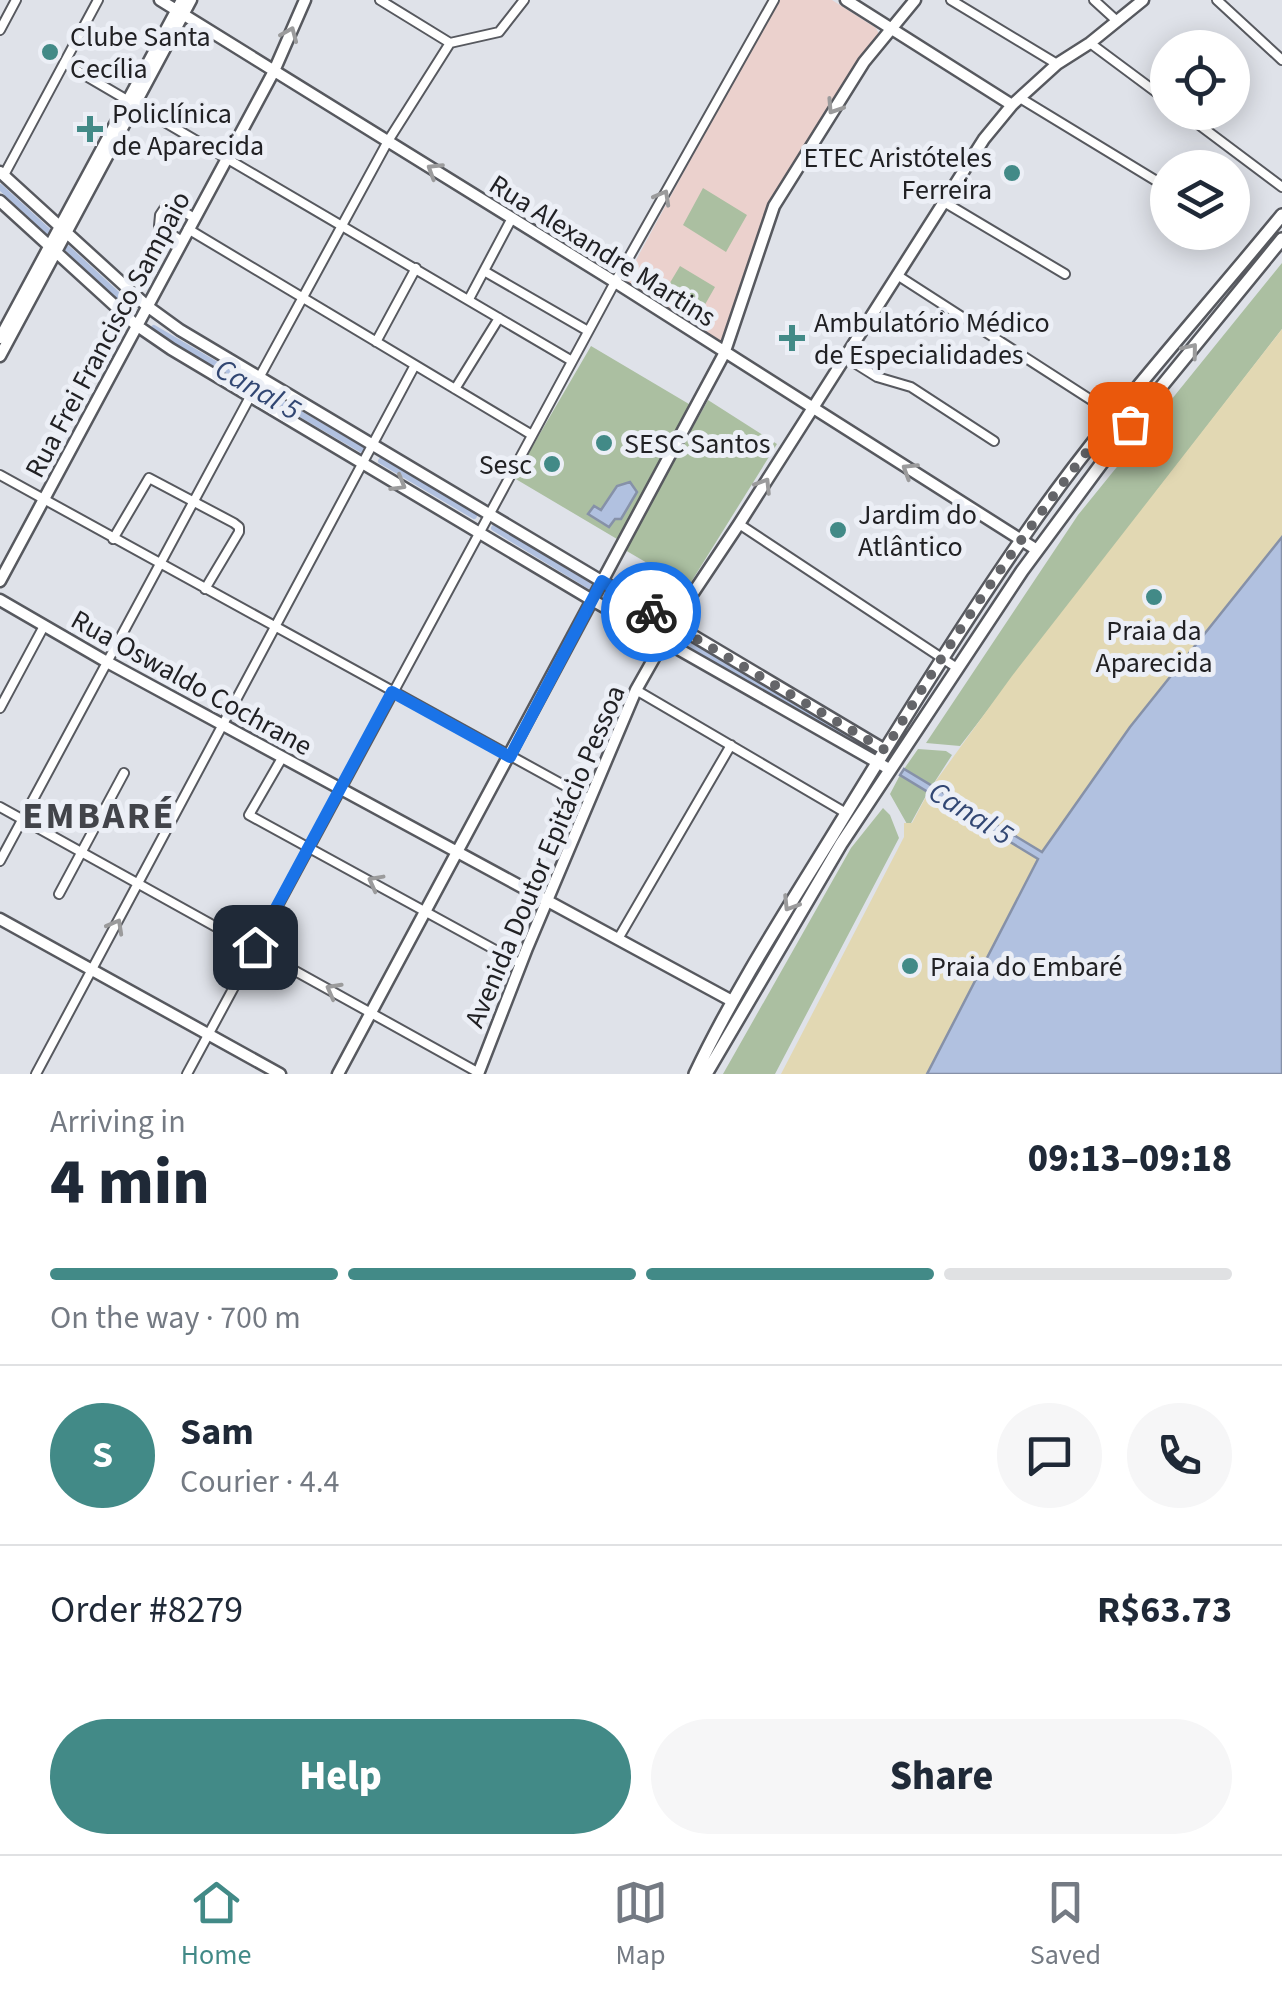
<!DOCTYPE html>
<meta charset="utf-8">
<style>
body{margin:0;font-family:"Source Sans 3",sans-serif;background:#f6f6f7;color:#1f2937;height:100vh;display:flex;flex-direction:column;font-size:38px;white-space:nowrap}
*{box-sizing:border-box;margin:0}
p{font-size:32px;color:#747a83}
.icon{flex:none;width:55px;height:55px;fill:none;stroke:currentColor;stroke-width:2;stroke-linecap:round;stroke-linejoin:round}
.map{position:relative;height:1074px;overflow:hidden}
.sheet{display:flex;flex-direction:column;background:#fff;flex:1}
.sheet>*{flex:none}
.buttons{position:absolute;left:1150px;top:30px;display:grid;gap:20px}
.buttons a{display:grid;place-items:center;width:100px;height:100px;border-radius:50%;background:#fff;box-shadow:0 5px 25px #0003;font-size:50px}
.pin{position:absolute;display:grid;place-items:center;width:85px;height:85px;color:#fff;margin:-42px;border-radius:20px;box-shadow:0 5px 15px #0006}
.courier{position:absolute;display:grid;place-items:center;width:100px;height:100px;margin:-50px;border:8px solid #1a73e8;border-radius:50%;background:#fff;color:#222;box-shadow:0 2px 12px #0007}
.summary em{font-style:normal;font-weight:800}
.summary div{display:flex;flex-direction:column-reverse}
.summary{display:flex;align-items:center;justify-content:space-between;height:170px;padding:0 50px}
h1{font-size:65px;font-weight:800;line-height:75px}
.bar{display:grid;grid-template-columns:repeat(4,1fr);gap:15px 10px;align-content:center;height:120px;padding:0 50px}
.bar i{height:12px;border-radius:8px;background:#e0e1e3}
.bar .selected{background:#428a87}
.bar p{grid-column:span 4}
.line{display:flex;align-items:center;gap:25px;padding:0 50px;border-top:2px solid #e0e1e3}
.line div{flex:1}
.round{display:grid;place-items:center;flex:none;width:105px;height:105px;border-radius:52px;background:#f6f6f7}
.primary-button{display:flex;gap:20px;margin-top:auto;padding:20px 50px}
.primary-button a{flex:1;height:115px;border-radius:60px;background:#428a87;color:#fff;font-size:40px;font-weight:800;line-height:115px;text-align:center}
.primary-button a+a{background:#f6f6f7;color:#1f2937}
.tabs{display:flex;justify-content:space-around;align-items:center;height:140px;border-top:2px solid #e0e1e3;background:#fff;font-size:28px;color:#747a83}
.tabs a{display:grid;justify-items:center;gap:5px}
.tabs .selected{color:#428a87}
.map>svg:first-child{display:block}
.commercial{fill:#ebd1cd}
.green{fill:#abbfa1}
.sand{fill:#e2d8b3}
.water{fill:#b1c1e0;stroke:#8691a8;stroke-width:2.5}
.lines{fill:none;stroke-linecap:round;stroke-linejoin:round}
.canal{stroke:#b1c1e0;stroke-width:6}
.street-casing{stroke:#57595f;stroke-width:12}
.secondary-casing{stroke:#57595f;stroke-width:15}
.primary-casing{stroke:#57595f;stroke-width:16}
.street{stroke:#fff;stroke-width:8}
.secondary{stroke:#fff;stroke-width:10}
.primary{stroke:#fff;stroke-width:11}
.oneway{stroke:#9b9b9c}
.done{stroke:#646569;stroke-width:10;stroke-dasharray:0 18}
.route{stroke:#1a73e8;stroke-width:12}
.poi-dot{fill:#428a87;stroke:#eceff6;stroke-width:4}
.labels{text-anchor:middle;stroke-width:10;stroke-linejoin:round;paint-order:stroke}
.poi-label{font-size:28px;fill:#212124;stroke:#eceff6;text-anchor:start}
.street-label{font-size:28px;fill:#212124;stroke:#eceff6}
.water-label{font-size:30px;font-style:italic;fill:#324773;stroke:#eceff6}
.district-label{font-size:38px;font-weight:bold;letter-spacing:2.5px;fill:#42444a;stroke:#eceff6}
</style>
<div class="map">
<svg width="1282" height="1074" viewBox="0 0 1282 1074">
<rect width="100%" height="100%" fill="#dfe2e9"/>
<path class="commercial" d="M777,0H832L876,28L879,34L835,98L770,208L723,346L622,286Z"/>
<path class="green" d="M703,188L747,215L726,252L683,225Z
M1282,263V329L960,746L926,743L1078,515Z
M680,266L715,287L703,308L668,286Z
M591,346L694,407L617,539L514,478Z
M708,400L777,444L688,587L625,550Z
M918,749L946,751L952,755L932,786L904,769Z
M900,775L928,792L911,823L907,824L890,794Z
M883,808L890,815L899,838L775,1074H723L851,848Z"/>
<path class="sand" d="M1282,329V537L1130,727L1040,855L927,1074H781L904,837V823H912L930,789L1012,676Z"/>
<path class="water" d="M630,482L637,492L621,519H615L609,527L588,514L594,506L601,510L617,486Z
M1282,537V1074H927L1038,859L900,775L904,769L1042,852L1130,727Z"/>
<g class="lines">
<path class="canal" d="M0,187L49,232
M67,248L133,309
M154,328L362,450
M381,461L474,516
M494,528L591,587
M604,594L661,629
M677,638L872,749"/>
<defs>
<path id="street" d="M380,0L450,43
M951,0L1057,64
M1094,0L1117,21
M1217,0L1282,60
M0,30L16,0
M1090,43L1168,101
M64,63L572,361
M1020,98L1168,188
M1182,112L1282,187
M4,175L98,0
M944,202L1065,274
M188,229L532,435
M182,241L159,226L160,215L166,206L178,208L194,218
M484,271L588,331
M897,275L1130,425
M469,299L512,218
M376,342L416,268
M845,357L877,377L911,387L994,441
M260,376L388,141L450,43L499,32L524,0
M455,389L499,318
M0,475L589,799
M739,524L957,668
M113,539L149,478L234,523L239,527V532L205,589
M636,690L846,813
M0,708L44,626
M282,758L249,815L521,964
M0,807L479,1073
M0,861L251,395
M59,894L124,773
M618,939L731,745
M36,1074L415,365
M187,1074L615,282L774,0"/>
<path id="secondary" d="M160,0L615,282L1037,550
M846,0L1012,105
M0,172L147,306L180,330L885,750
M0,201L136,325L171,349L592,600L889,769
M0,338L182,0
M0,356L191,0
M0,581L274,71L305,0
M634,597L672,606L679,614
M0,600L107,662L732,1001
M620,617L646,651L655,656
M0,919L280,1074
M338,1074L724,354L774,206L864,62L915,0
M478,1074L527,948L636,690L679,614L739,524L984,139L1012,105L1057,64L1090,43L1143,0"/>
<path id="primary" d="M695,1074C734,992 783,916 831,838C894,735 957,632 1026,533C1103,421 1196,320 1282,215
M706,1074L841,844L1022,571L1130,425L1282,239"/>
</defs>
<use href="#street" class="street-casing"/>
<use href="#secondary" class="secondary-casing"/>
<use href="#primary" class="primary-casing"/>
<use href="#street" class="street"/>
<use href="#secondary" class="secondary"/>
<use href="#primary" class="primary"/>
</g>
<defs><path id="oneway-chevron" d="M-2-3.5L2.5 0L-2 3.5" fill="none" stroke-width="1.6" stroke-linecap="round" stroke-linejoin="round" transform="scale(2.5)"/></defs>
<g class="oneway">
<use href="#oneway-chevron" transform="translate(290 34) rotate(-67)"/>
<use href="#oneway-chevron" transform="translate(834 107) rotate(123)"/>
<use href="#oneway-chevron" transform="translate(434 170) rotate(-148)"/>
<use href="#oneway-chevron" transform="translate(663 197) rotate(-61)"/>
<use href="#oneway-chevron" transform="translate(1191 350) rotate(-51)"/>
<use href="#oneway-chevron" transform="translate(909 470) rotate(-148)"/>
<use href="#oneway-chevron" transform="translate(399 484) rotate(30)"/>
<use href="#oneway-chevron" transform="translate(764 485) rotate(-58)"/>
<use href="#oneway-chevron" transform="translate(375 882) rotate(-152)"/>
<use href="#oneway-chevron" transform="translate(790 904) rotate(122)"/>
<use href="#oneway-chevron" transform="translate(116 926) rotate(-61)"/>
<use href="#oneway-chevron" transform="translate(333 990) rotate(-151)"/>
</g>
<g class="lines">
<path class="done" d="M651,612L885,750C954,634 1031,520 1116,415L1130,424"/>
<path class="route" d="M255,947L392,692L510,757L602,581L651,612"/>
</g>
<g class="poi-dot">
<circle cx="50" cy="52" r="10"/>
<path d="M85 114h10v10h10v10h-10v10h-10v-10h-10v-10h10z"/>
<circle cx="1012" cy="173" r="10"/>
<path d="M787 323h10v10h10v10h-10v10h-10v-10h-10v-10h10z"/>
<circle cx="604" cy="443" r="10"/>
<circle cx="552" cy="464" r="10"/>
<circle cx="838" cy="530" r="10"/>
<circle cx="1154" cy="597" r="10"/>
<circle cx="910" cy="966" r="10"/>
</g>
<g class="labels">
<g class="poi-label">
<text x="70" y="46">Clube Santa<tspan x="70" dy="32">Cecília</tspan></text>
<text x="112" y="123">Policlínica<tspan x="112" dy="32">de Aparecida</tspan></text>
<text x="992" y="167" text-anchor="end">ETEC Aristóteles<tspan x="992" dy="32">Ferreira</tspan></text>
<text x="814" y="332">Ambulatório Médico<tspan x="814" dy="32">de Especialidades</tspan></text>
<text x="624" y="453">SESC Santos</text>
<text x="532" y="474" text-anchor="end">Sesc</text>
<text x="858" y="524">Jardim do<tspan x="858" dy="32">Atlântico</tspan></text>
<text x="1154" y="640" text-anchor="middle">Praia da<tspan x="1154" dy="32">Aparecida</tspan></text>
<text x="930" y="976">Praia do Embaré</text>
</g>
<g class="street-label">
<text transform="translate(603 250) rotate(32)" y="10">Rua Alexandre Martins</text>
<text transform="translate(107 334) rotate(-62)" y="10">Rua Frei Francisco Sampaio</text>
<text transform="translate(192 682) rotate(29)" y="10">Rua Oswaldo Cochrane</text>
<text transform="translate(544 856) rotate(-67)" y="10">Avenida Doutor Epitácio Pessoa</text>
</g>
<g class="water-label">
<text transform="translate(258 389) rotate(30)" y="10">Canal 5</text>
<text transform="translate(971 813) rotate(32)" y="10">Canal 5</text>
</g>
<g class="district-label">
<text x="99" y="828">EMBARÉ</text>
</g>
</g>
</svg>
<div class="buttons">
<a><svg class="icon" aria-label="locate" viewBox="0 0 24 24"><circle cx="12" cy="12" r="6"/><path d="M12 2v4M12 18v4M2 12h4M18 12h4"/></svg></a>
<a><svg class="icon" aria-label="layers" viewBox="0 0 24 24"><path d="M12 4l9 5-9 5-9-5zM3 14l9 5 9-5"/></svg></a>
</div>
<div class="pin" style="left:1130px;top:424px;background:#ea580c"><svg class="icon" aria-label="bag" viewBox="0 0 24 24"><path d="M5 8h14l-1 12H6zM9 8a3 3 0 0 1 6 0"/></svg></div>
<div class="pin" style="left:255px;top:947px;background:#1f2937"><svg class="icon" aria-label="home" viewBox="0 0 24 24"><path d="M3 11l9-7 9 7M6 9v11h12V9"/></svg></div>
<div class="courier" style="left:651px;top:612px"><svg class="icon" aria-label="bike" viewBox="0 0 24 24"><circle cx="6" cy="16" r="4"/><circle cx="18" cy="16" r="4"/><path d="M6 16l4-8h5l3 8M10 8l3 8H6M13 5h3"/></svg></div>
</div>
<section class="sheet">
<div class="summary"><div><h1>4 min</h1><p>Arriving in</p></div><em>09:13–09:18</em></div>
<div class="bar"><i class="selected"></i><i class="selected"></i><i class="selected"></i><i></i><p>On the way · 700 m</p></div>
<div class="line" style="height:180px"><b class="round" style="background:#428a87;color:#fff">S</b><div><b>Sam</b><p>Courier · 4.4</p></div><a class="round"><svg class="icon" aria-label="chat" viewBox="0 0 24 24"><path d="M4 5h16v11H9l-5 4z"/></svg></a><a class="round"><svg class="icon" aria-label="phone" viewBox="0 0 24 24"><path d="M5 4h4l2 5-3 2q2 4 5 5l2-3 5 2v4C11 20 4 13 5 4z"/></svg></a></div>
<div class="line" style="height:130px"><div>Order #8279</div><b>R$63.73</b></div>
<div class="primary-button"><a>Help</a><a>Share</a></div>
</section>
<nav class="tabs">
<a class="selected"><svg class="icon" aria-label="home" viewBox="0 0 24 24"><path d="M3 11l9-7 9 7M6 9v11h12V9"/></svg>Home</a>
<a><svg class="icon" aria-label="map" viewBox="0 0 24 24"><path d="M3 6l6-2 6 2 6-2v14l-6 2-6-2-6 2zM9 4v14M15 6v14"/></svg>Map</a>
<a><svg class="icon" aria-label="saved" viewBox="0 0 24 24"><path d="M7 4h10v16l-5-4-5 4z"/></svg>Saved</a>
</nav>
